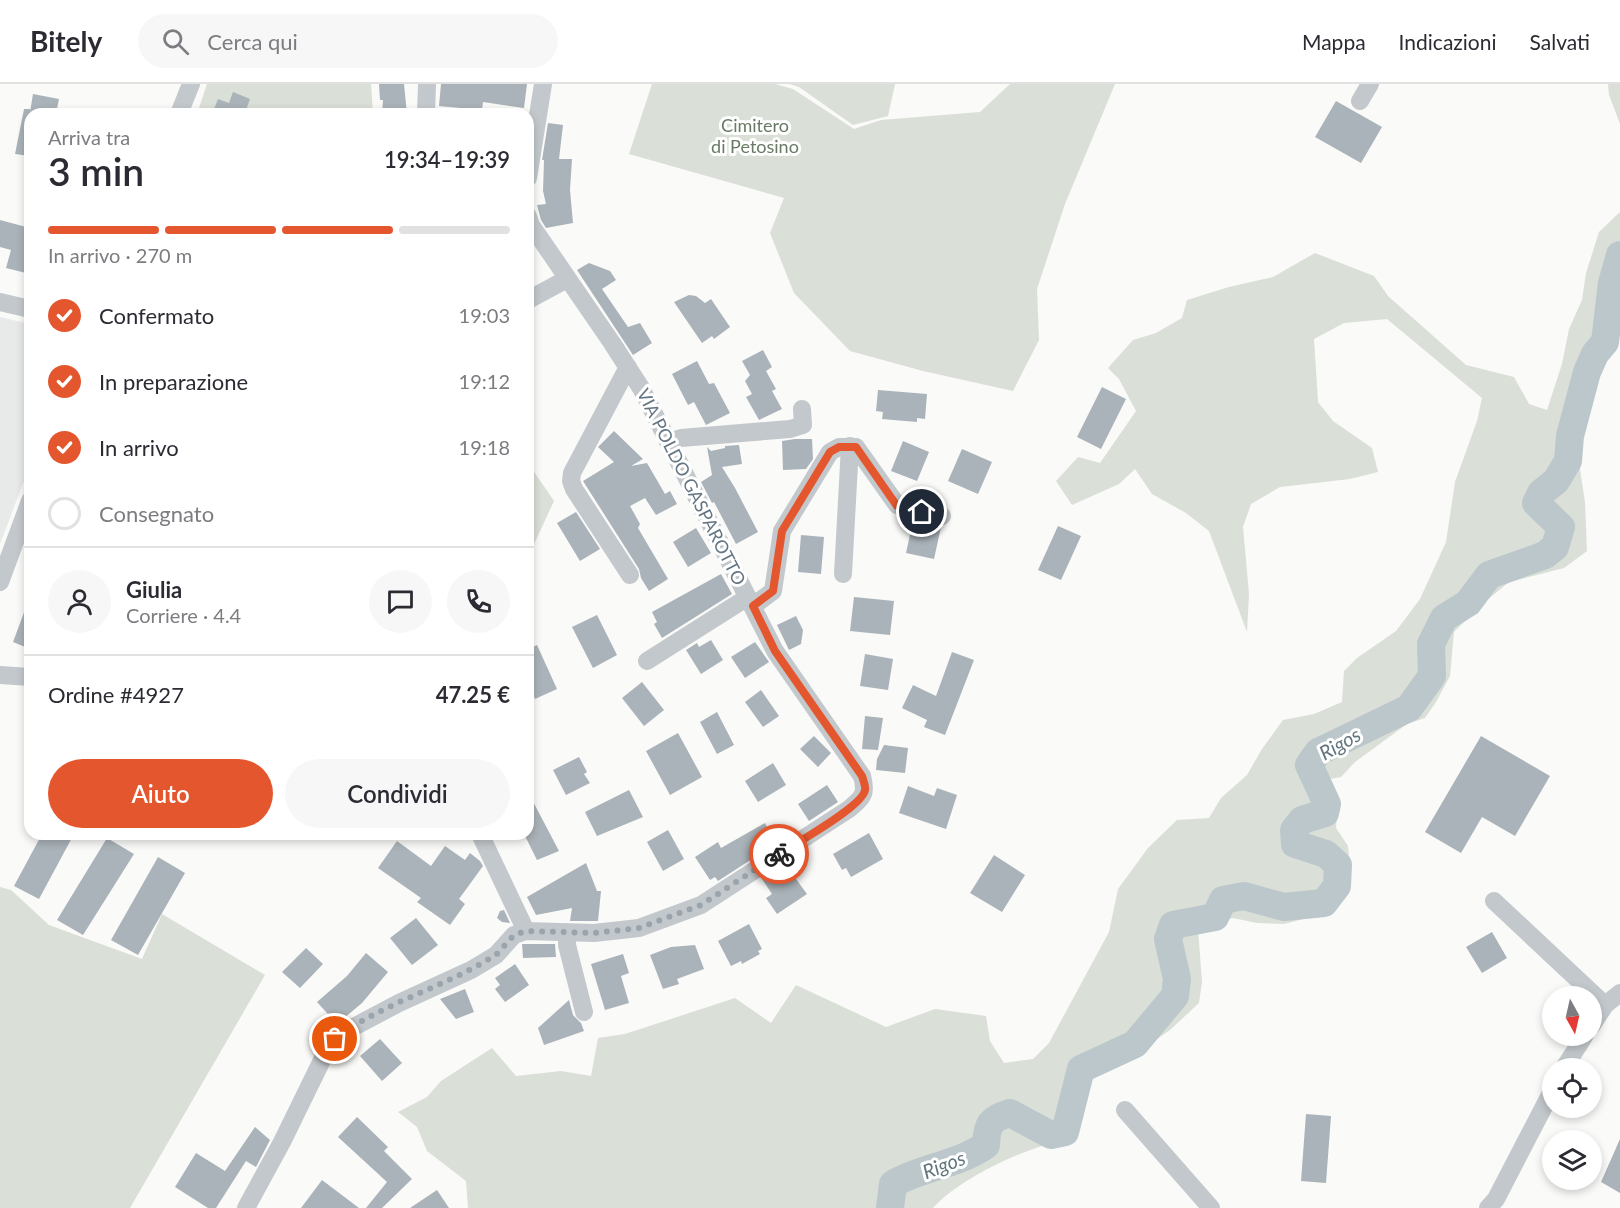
<!DOCTYPE html>
<html lang="it">
<meta charset="utf-8">
<style>
body{margin:0;font-family:Lato,sans-serif;background:#f7f7f7;color:#2b2b33;height:100vh;display:flex;flex-direction:column;font-size:22px;white-space:nowrap}
*{box-sizing:border-box;margin:0}
p{font-size:20px;color:#7c7c81}
.icon{flex:none;width:33px;height:33px;fill:none;stroke:currentColor;stroke-width:2;stroke-linecap:round;stroke-linejoin:round}
.map{position:relative;flex:1;overflow:hidden}
.sheet{position:absolute;left:24px;top:24px;width:510px;height:732px;display:flex;flex-direction:column;background:#fff;border-radius:18px;box-shadow:0 3px 9px #0003}
.sheet>*{flex:none}
.needle{width:39px;rotate:172deg}
.buttons{position:absolute;left:1542px;top:902px;display:grid;gap:12px}
.buttons a{display:grid;place-items:center;width:60px;height:60px;border-radius:50%;background:#fff;box-shadow:0 3px 9px #0003;font-size:30px}
.pin{position:absolute;display:grid;place-items:center;width:51px;height:51px;color:#fff;margin:-26px;border:3px solid #fff;border-radius:50%;box-shadow:0 2px 6px #0007}
.courier{position:absolute;display:grid;place-items:center;width:60px;height:60px;margin:-30px;border:4px solid #e4572e;border-radius:50%;background:#fff;color:#222;box-shadow:0 2px 8px #0007}
.summary em{font-style:normal;font-weight:600}
.summary div{display:flex;flex-direction:column-reverse}
.summary{display:flex;align-items:center;justify-content:space-between;height:102px;padding:0 24px}
h1{font-size:39px;font-weight:600;line-height:45px}
.bar{display:grid;grid-template-columns:repeat(4,1fr);gap:9px 6px;align-content:center;height:72px;padding:0 24px}
.bar i{height:8px;border-radius:4px;background:#e1e1e2}
.bar .selected{background:#e4572e}
.bar p{grid-column:span 4}
.line{display:flex;align-items:center;gap:15px;padding:0 24px;border-top:2px solid #e1e1e2}
.line div{flex:1}
.round{display:grid;place-items:center;flex:none;width:63px;height:63px;border-radius:32px;background:#f7f7f7}
ol{padding:0 24px;list-style:none}
li{display:flex;align-items:center;gap:18px;height:66px}
li p{margin-inline-start:auto}
li .icon{padding:6px;border-radius:50%;background:#e4572e;color:#fff;stroke-width:4}
li:last-child{color:#7c7c81}
li i{width:33px;height:33px;border:3px solid #e1e1e2;border-radius:50%}
.primary-button{display:flex;gap:12px;margin-top:auto;padding:12px 24px}
.primary-button a{flex:1;height:69px;border-radius:36px;background:#e4572e;color:#fff;font-size:24px;font-weight:600;line-height:69px;text-align:center}
.primary-button a+a{background:#f7f7f7;color:#2b2b33}
header{display:flex;align-items:center;gap:36px;box-sizing:border-box;height:84px;padding:0 30px;background:#fff;border-bottom:2px solid #e1e1e2}
header strong{font-size:28px}
nav{display:flex;gap:33px;margin-inline-start:auto;font-size:21px}
.search{width:420px;height:54px;background:#f7f7f7;display:flex;align-items:center;gap:15px;box-sizing:border-box;padding:0 21px;border-radius:33px;color:#7c7c81;font-size:22px}
.map>svg:first-child{display:block}
.built{fill:#e8e9e9}
.green{fill:#dadfd7}
.lines{fill:none;stroke-linecap:round;stroke-linejoin:round}
.river{stroke:#bbc7cb;stroke-width:28}
.building{fill:#aab3b9}
.minor{stroke:#c3c8cc;stroke-width:18}
.done{stroke:#99a4ac;stroke-width:6;stroke-dasharray:0 10.8}
.route{stroke:#e4572e;stroke-width:8}
.labels{text-anchor:middle;stroke-width:6;stroke-linejoin:round;paint-order:stroke}
.park-label{font-size:18px;fill:#687a64;stroke:#fff}
.street-label{font-size:18px;fill:#657683;stroke:#fff}
.water-label{font-size:20px;font-style:italic;fill:#60757c;stroke:#fff}
</style>
<header>
<strong>Bitely</strong>
<div class="search"><svg class="icon" aria-label="search" viewBox="0 0 24 24"><circle cx="10" cy="10" r="6"/><path d="M15 15l6 6"/></svg>Cerca qui</div>
<nav><a>Mappa</a><a>Indicazioni</a><a>Salvati</a></nav>
</header>
<div class="map">
<svg width="1620" height="1124" viewBox="0 0 1620 1124">
<rect width="100%" height="100%" fill="#fafaf8"/>
<path class="built" d="M0,233L30,240V381L0,460Z"/>
<path class="green" d="M207,0H371L373,30H197Z
M652,0H775L793,5L854,45L881,36L980,28L1010,0H1115L1065,120L1037,205L1039,256L1013,307L923,287L850,267L794,209L770,149L784,114L629,70Z
M789,0H895L888,32L853,41L799,3Z
M1608,0H1620V40L1609,11Z
M1620,128V208L1615,250L1605,280L1590,308L1577,366L1585,418L1587,467L1564,484L1509,498L1481,521L1454,548L1450,592L1436,618L1425,634L1407,640L1355,678L1341,693L1330,695L1334,707L1331,716L1337,727L1336,744L1348,762L1350,785L1326,829L1284,840L1257,839L1233,834L1198,845L1202,898L1199,919L1170,946L1128,975L1085,996C1080,1017 1072,1035 1068,1055C1027,1063 961,1093 933,1124H468L466,1097L427,1067L417,1043L398,1028L427,1013L441,997L492,964L516,992L561,987L591,992L598,954L625,950L735,914L771,939L796,901L886,943L935,925L986,932L990,957L1004,979L1033,975L1049,959L1109,848L1118,805L1148,764L1177,736L1209,734L1221,714L1247,691L1262,665L1283,636L1314,630L1342,618L1344,587L1357,574L1396,547L1420,515L1446,458L1455,398L1477,337L1482,314L1387,235L1344,239L1314,255L1318,318L1333,337L1372,364L1378,388L1350,395L1280,403L1251,420L1243,443L1249,510L1247,548L1209,447L1186,429L1152,410L1135,385L1119,400L1072,421L1056,397L1078,373L1100,379L1136,327L1119,295L1108,284L1133,256L1156,249L1182,234L1187,216L1229,203L1273,193L1315,169L1374,192L1388,212L1466,281L1514,293L1529,320L1547,326L1562,280L1569,245L1582,216L1586,189L1599,148Z
M528,379L554,417L528,473Z
M0,803L11,806L49,841L142,875L162,830L265,891L130,1124H0Z"/>
<g class="lines">
<path class="river" d="M890,1124L893,1100C922,1083 958,1081 986,1061C987,1040 990,1035 1010,1029L1051,1051L1065,1048L1081,985L1135,960L1175,912L1177,895L1168,855L1173,841L1215,833L1223,816L1244,812L1284,823L1324,819L1337,802L1338,781L1326,770L1295,760L1294,746L1302,736L1325,729L1327,720L1309,681L1318,668L1409,624L1432,592L1431,560L1444,534L1468,519L1489,491L1545,471L1555,463L1561,443L1536,419L1541,409L1556,397L1568,377L1570,352L1587,288L1595,270L1605,258L1612,199L1620,171"/>
</g>
<path class="building" d="M379,0H404L407,30H382L383,16H380Z
M441,0H527L524,24L483,18L482,26L439,22Z
M233,8L250,15L246,26L255,30H212L218,15L229,19Z
M33,10L59,15L56,30H30V72L15,70L24,25H30V28Z
M1336,17L1382,43L1361,79L1315,53Z
M548,39L563,41L559,75H572L570,106L573,139L546,144L541,136L537,121L546,120L543,107L544,76H542Z
M0,136L30,144V190L6,184L11,166L0,163Z
M589,179L610,187L616,196L602,205L628,243L640,239L652,259L633,271L577,186Z
M689,211L696,212L705,219L711,215L730,243L714,255L712,252L702,259L674,218Z
M763,266L772,283L766,287L776,305L772,307L782,325L759,336L746,313L752,310L745,297L750,291L742,277Z
M697,277L709,300L714,299L730,329L706,341L694,318L688,321L672,290Z
M1102,303L1126,315L1101,365L1077,353Z
M878,306L927,310L925,335L917,334V338L882,335L883,328L876,327Z
M614,347L643,375L631,382L647,379L665,410L670,407L677,420L656,431L645,414L630,422L640,440L638,444L668,495L649,507L641,494L639,485L583,397L614,378L598,363Z
M795,355H812L813,375L806,385L783,386L782,357Z
M903,357L929,368L917,397L891,387Z
M739,361L742,380L722,383L735,404L758,448L736,460L714,418L712,419L701,398L712,391L707,363L711,367L725,364V362Z
M962,365L992,378L978,410L948,397Z
M576,428L600,465L580,477L557,439Z
M913,437L941,443L934,475L906,469Z
M1058,442L1081,452L1061,496L1038,486Z
M696,444L711,469L688,483L673,458Z
M801,451L824,453L821,490L798,488Z
M721,490L732,510L662,554L654,540L657,538L652,528Z
M854,513L894,517L890,551L850,547Z
M29,515H30V565L13,558Z
M597,531L617,571L593,584L572,543Z
M796,532L803,546L801,560L789,566L777,541Z
M711,556L723,576L701,590L686,566L697,559L699,563Z
M755,558L769,578L745,594L731,573Z
M537,561L557,605L535,615L528,600V565Z
M952,568L974,576L945,651L924,643L927,636L902,624L913,601L936,612Z
M865,570L893,575L888,606L860,602Z
M642,598L664,626L644,642L622,614Z
M761,606L779,632L763,643L745,618Z
M717,628L734,661L717,670L700,638Z
M865,632L883,634L878,666L862,665Z
M678,649L702,693L670,711L646,667Z
M814,652L831,669L818,683L800,665Z
M1481,652L1550,692L1515,752L1482,733L1461,769L1425,748Z
M884,661L908,664L905,689L876,686L877,675Z
M579,673L587,688L584,690L590,699L566,711L553,686Z
M773,679L786,701L758,718L745,697Z
M827,701L838,718L809,737L798,720Z
M908,702L934,712L937,704L957,711L946,745L899,729Z
M629,706L643,733L597,752L585,728Z
M528,708L559,767L537,776L524,750H528Z
M765,739L775,760L718,797L715,793L710,796L695,773L718,758L721,764Z
M668,746L684,775L663,787L647,758Z
M869,749L883,775L851,793L846,784L842,786L833,770Z
M42,750H74L39,815L14,802Z
M107,754L134,770L83,851L57,836Z
M397,757L431,782L445,762L465,776L470,769L480,777L483,782L459,815L465,820L450,841L417,818L421,814L378,784Z
M994,771L1025,791L1002,828L970,809Z
M158,773L185,789L138,871L111,856Z
M586,779L597,807H601L598,837H570L572,824L536,831L527,813Z
M785,780L807,810L777,830L766,814L772,810L762,795Z
M504,826L510,839L502,838L497,834L500,827Z
M416,834L438,861L412,881L390,854Z
M749,840L762,865L758,867L760,870L742,880L741,877L731,882L718,857Z
M1492,848L1507,874L1482,889L1466,863Z
M522,860H555L556,873L523,874Z
M695,861L704,885L677,895L679,900L663,905L650,871L671,863Z
M306,864L323,880L300,904L282,888Z
M366,869L388,888L362,919L337,940L317,918L347,892Z
M623,870L629,889L621,892L629,919L605,926L591,880Z
M515,880L529,901L505,918L495,905L500,901L495,894Z
M465,905L474,928L456,935L440,915Z
M569,916L573,931L581,939L584,947L544,961L538,944Z
M380,955L402,979L382,997L360,972Z
M1306,1030L1331,1032L1326,1099L1301,1097Z
M357,1033L388,1063L384,1067L412,1095L382,1124H366L387,1098L338,1053Z
M255,1043L270,1056L256,1083L246,1077L216,1124H208L175,1103L196,1069L225,1087Z
M1620,1055V1109L1601,1098Z
M322,1096L359,1124H301Z
M437,1106L449,1124H410Z"/>
<g class="lines">
<path class="minor" d="M1360,17L1370,0
M179,30L191,0
M426,30L427,0
M528,94L543,0
M528,216L567,195
M0,218L30,225
M628,283L572,389L571,397L574,405L630,491
M668,358L681,354L790,345L803,341L802,325
M843,490L850,362
M0,498L30,417
M753,522L773,507L782,447L830,368L839,363H856L897,421L942,432
M647,577L748,513
M0,591L30,593
M480,750L526,847
M1494,817L1605,921
M567,848V861L584,928
M1592,941L1605,921L1620,909
M1564,984L1585,951
M1125,1026L1211,1124
M246,1124L282,1058L326,968L335,955L346,947L399,919L471,886L496,871L514,851L526,847L594,849L639,844L701,821L849,725C863,713 867,710 862,692L775,567L641,304L612,259L531,141L528,132
M1488,1124L1496,1115L1552,1007"/>
</g>
<g class="lines">
<path class="done" d="M335,955C379,921 436,906 484,878L496,871L514,851L526,847L594,849L639,844L701,821L779,770"/>
<path class="route" d="M779,770C795,760 863,722 865,706C866,702 863,696 862,692L775,567L753,522L773,507L782,447L830,368L839,363H856L897,422L922,428"/>
</g>
<g class="labels">
<g class="park-label">
<text x="755" y="48">Cimitero<tspan x="755" dy="21">di Petosino</tspan></text>
</g>
<g class="street-label">
<text transform="translate(691 403) rotate(63)" y="6">VIA POLDO GASPAROTTO</text>
</g>
<g class="water-label">
<text transform="translate(1340 660) rotate(-30)" y="7">Rigos</text>
<text transform="translate(944 1081) rotate(-21)" y="7">Rigos</text>
</g>
</g>
</svg>
<div class="buttons">
<a><svg class="needle" viewBox="-14 -14 28 28"><path d="M0-13l5 13h-10z" fill="#e53935"/><path d="M0 13l5-13h-10z" fill="#7c7c81"/></svg></a>
<a><svg class="icon" aria-label="locate" viewBox="0 0 24 24"><circle cx="12" cy="12" r="6"/><path d="M12 2v4M12 18v4M2 12h4M18 12h4"/></svg></a>
<a><svg class="icon" aria-label="layers" viewBox="0 0 24 24"><path d="M12 4l9 5-9 5-9-5zM3 14l9 5 9-5"/></svg></a>
</div>
<div class="pin" style="left:335px;top:955px;background:#ea580c"><svg class="icon" aria-label="bag" viewBox="0 0 24 24"><path d="M5 8h14l-1 12H6zM9 8a3 3 0 0 1 6 0"/></svg></div>
<div class="pin" style="left:922px;top:428px;background:#1f2937"><svg class="icon" aria-label="home" viewBox="0 0 24 24"><path d="M3 11l9-7 9 7M6 9v11h12V9"/></svg></div>
<div class="courier" style="left:779px;top:770px"><svg class="icon" aria-label="bike" viewBox="0 0 24 24"><circle cx="6" cy="16" r="4"/><circle cx="18" cy="16" r="4"/><path d="M6 16l4-8h5l3 8M10 8l3 8H6M13 5h3"/></svg></div>
<section class="sheet">
<div class="summary"><div><h1>3 min</h1><p>Arriva tra</p></div><em>19:34–19:39</em></div>
<div class="bar"><i class="selected"></i><i class="selected"></i><i class="selected"></i><i></i><p>In arrivo · 270 m</p></div>
<ol>
<li><svg class="icon" aria-label="check" viewBox="0 0 24 24"><path d="M5 12l5 5 9-10"/></svg>Confermato<p>19:03</p></li>
<li><svg class="icon" aria-label="check" viewBox="0 0 24 24"><path d="M5 12l5 5 9-10"/></svg>In preparazione<p>19:12</p></li>
<li><svg class="icon" aria-label="check" viewBox="0 0 24 24"><path d="M5 12l5 5 9-10"/></svg>In arrivo<p>19:18</p></li>
<li><i></i>Consegnato</li>
</ol>
<div class="line" style="height:108px"><a class="round"><svg class="icon" aria-label="person" viewBox="0 0 24 24"><circle cx="12" cy="8" r="4"/><path d="M4 21q1-7 8-7t8 7"/></svg></a><div><b>Giulia</b><p>Corriere · 4.4</p></div><a class="round"><svg class="icon" aria-label="chat" viewBox="0 0 24 24"><path d="M4 5h16v11H9l-5 4z"/></svg></a><a class="round"><svg class="icon" aria-label="phone" viewBox="0 0 24 24"><path d="M5 4h4l2 5-3 2q2 4 5 5l2-3 5 2v4C11 20 4 13 5 4z"/></svg></a></div>
<div class="line" style="height:78px"><div>Ordine #4927</div><b>47.25 €</b></div>
<div class="primary-button"><a>Aiuto</a><a>Condividi</a></div>
</section>
</div>
